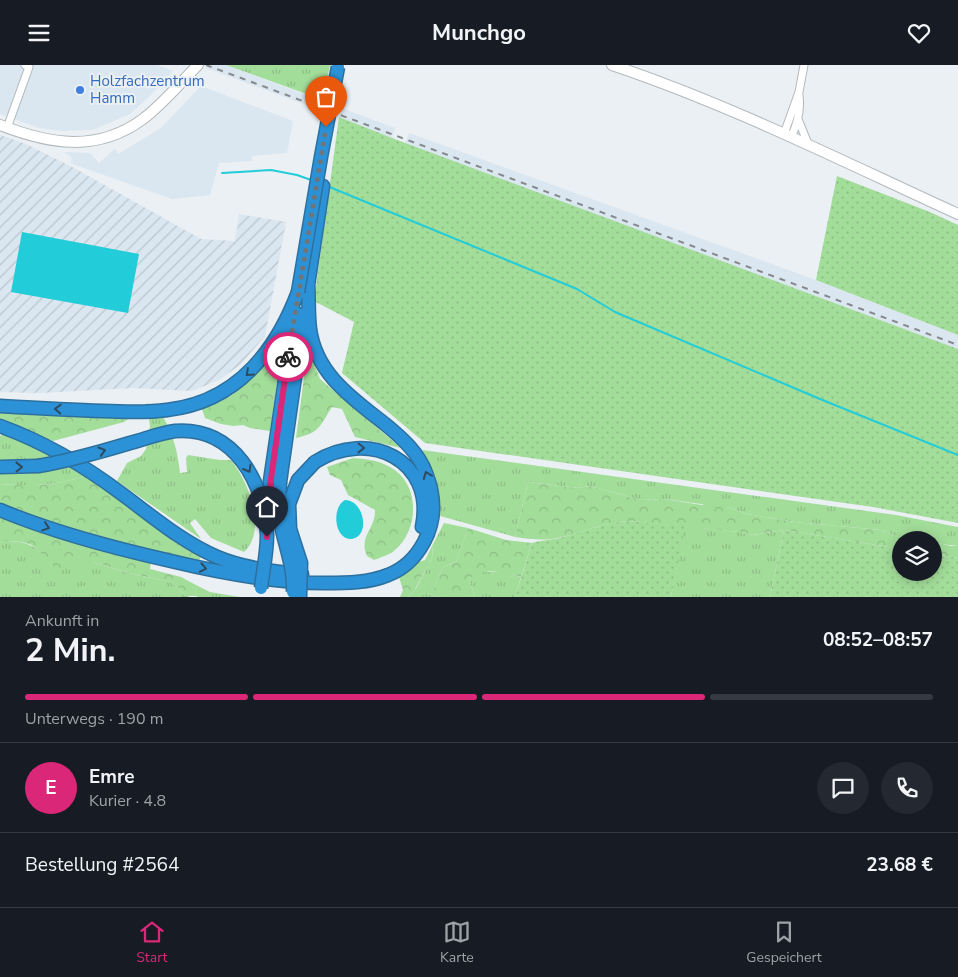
<!DOCTYPE html>
<html lang="de">
<meta charset="utf-8">
<style>
body{margin:0;font-family:"Nunito Sans",sans-serif;background:#242831;color:#f1f3f6;height:100vh;display:flex;flex-direction:column;font-size:19px;white-space:nowrap}
*{box-sizing:border-box;margin:0}
p{font-size:16px;color:#9ea1a6}
.icon{flex:none;width:28px;height:28px;fill:none;stroke:currentColor;stroke-width:2;stroke-linecap:round;stroke-linejoin:round}
.map{position:relative;height:532px;overflow:hidden}
.sheet{display:flex;flex-direction:column;background:#171b24;flex:1}
.sheet>*{flex:none}
.controls{position:absolute;left:892px;top:466px;display:grid;gap:10px}
.controls a{display:grid;place-items:center;width:50px;height:50px;border-radius:50%;background:#171b24;box-shadow:0 2px 12px #0003;font-size:25px}
.pin{position:absolute;display:grid;place-items:center;width:42px;height:42px;color:#fff;margin:-51px -21px;border-radius:50% 50% 50% 0;rotate:-45deg;box-shadow:0 0 5px #0007}
.pin .icon{rotate:45deg}
.courier{position:absolute;display:grid;place-items:center;width:50px;height:50px;margin:-25px;border:4px solid #db2777;border-radius:50%;background:#fff;color:#222;box-shadow:0 1px 6px #0007}
.overview em{font-style:normal;font-weight:700}
.overview div{display:flex;flex-direction:column-reverse}
.overview{display:flex;align-items:center;justify-content:space-between;height:85px;padding:0 25px}
h1{font-size:32px;font-weight:700;line-height:38px}
.bar{display:grid;grid-template-columns:repeat(4,1fr);gap:8px 5px;align-content:center;height:60px;padding:0 25px}
.bar i{height:6px;border-radius:4px;background:#363941}
.bar .current{background:#db2777}
.bar p{grid-column:span 4}
.line{display:flex;align-items:center;gap:12px;padding:0 25px;border-top:1px solid #363941}
.line div{flex:1}
.round{display:grid;place-items:center;flex:none;width:52px;height:52px;border-radius:26px;background:#242831}
header{display:flex;justify-content:space-between;align-items:center;height:65px;padding:0 25px;background:#171b24;font-size:22px;font-weight:700}
.tab-bar{display:flex;justify-content:space-around;align-items:center;height:70px;border-top:1px solid #363941;background:#171b24;font-size:14px;color:#9ea1a6}
.tab-bar a{display:grid;justify-items:center;gap:2px}
.tab-bar .current{color:#db2777}
.map>svg:first-child{display:block}
.built{fill:#dae6f0}
.industrial{fill:url(#industrial-furrows)}
.grass{fill:url(#grass-tufts)}
.forest{fill:url(#forest-crowns)}
.garden{fill:url(#garden-dots)}
.water{fill:#22ccd8}
.lines{fill:none;stroke-linecap:round;stroke-linejoin:round}
.stream{stroke:#22ccd8;stroke-width:2}
.street-casing{stroke:#b2b8bc;stroke-width:9}
.secondary-casing{stroke:#b2b8bc;stroke-width:12}
.highway-casing{stroke:#2d709e;stroke-width:15}
.street{stroke:#fff;stroke-width:7}
.secondary{stroke:#fff;stroke-width:10}
.highway{stroke:#2c92d7;stroke-width:12}
.rail{stroke:#85898c;stroke-width:2;stroke-dasharray:6 6;stroke-linecap:butt}
.highway-bridge-casing{stroke:#2d709e;stroke-width:15;stroke-linecap:butt}
.highway-bridge{stroke:#2c92d7;stroke-width:12}
.oneway{stroke:#2f4a5d}
.done{stroke:#717477;stroke-width:5;stroke-dasharray:0 9}
.route{stroke:#db2777;stroke-width:6}
.shop-dot{fill:#3f7fe0;stroke:#eaf0f4;stroke-width:2}
.labels{text-anchor:middle;stroke-width:4;stroke-linejoin:round;paint-order:stroke}
.shop-label{font-size:15px;fill:#366cbe;stroke:#eaf0f4;text-anchor:start}
</style>
<header><svg class="icon" aria-label="menu" viewBox="0 0 24 24"><path d="M4 6h16M4 12h16M4 18h16"/></svg>Munchgo<svg class="icon" aria-label="heart" viewBox="0 0 24 24"><path d="M12 20l-8-8c-3-5 5-10 8-4 3-6 11-1 8 4z"/></svg></header>
<div class="map">
<svg width="958" height="532" viewBox="0 0 958 532">
<defs>
<pattern id="industrial-furrows" width="10" height="10" patternUnits="userSpaceOnUse" patternTransform="scale(1.25)"><rect width="10" height="10" fill="#dae6f0"/><path d="M-1 1l2-2M0 10L10 0M9 11l2-2" fill="none" stroke="#bbc6ce"/></pattern>
<pattern id="grass-tufts" width="24" height="20" patternUnits="userSpaceOnUse" patternTransform="scale(1.25)"><rect width="24" height="20" fill="#a3dd9a"/><path d="M3 7l-1-3M5 7V3M7 7l1-3M15 17l-1-3M17 17v-4M19 17l1-3" fill="none" stroke="#8dbe85"/></pattern>
<pattern id="forest-crowns" width="20" height="18" patternUnits="userSpaceOnUse" patternTransform="scale(1.25)"><rect width="20" height="18" fill="#a3dd9a"/><path d="M2 6a3 3 0 1 1 6 0M12 15a3 3 0 1 1 6 0" fill="none" stroke="#8dbe85"/></pattern>
<pattern id="garden-dots" width="8" height="8" patternUnits="userSpaceOnUse" patternTransform="scale(1.25)"><rect width="8" height="8" fill="#a3dd9a"/><path d="M2 2h.1M6 6h.1" fill="none" stroke="#8dbe85" stroke-width="1.8" stroke-linecap="round"/></pattern>
</defs>
<rect width="100%" height="100%" fill="#eaf0f4"/>
<path class="built" d="M0,0H157L173,6L151,30L130,49L93,65L62,66L39,63L0,49Z
M209,0H226L395,63L392,73L339,52L206,3Z
M201,21L293,56L287,88L252,91V96L219,98L210,130L172,134L70,98L72,93L64,87L90,88L99,98L115,84L118,89L161,63Z
M409,68L816,215L958,270V284L405,78Z"/>
<path class="industrial" d="M0,70L26,79L74,103L201,174L235,176L239,149L286,157L265,271L240,300L219,315L192,326L133,323L39,328L0,327Z"/>
<path class="grass" d="M226,0H330L323,35Z
M147,338C169,347 178,386 180,408L187,407L186,393L188,390L220,395H231C248,416 268,465 244,487L211,473L195,454L190,458L201,474L117,416L127,398L141,391L146,384L150,361L149,354L145,347Z
M5,368L53,389L87,410C58,421 31,421 0,419V406L40,404L38,394L0,396V371Z
M422,385L896,450L958,462V480C950,481 942,479 934,477V475L916,471H895L881,465L795,457L748,449L730,443L664,434L641,435L590,421L578,423L528,417L515,472L440,451L435,415Z
M444,458L468,463L456,497L443,502L433,525H417L440,532H408L415,525L432,493L433,479Z
M684,461L739,467L752,470L784,465L770,532H671Z
M2,476C27,476 38,480 52,501L72,497H93L128,508L171,517L187,531L190,532H0V478Z
M477,507H504L521,512L515,532H475L469,514Z
M196,520L210,527L240,532H197Z"/>
<path class="forest" d="M276,287L281,288L270,366L250,363L243,360L233,361L221,359L205,353L202,344L232,330Z
M307,290H311L320,314L401,383L355,372L342,344L332,342C319,362 321,367 296,373Z
M0,347L35,350H134L124,357L53,376L0,356Z
M353,393C366,394 378,395 390,402C420,418 420,464 395,485C390,490 381,492 374,495L367,491C358,471 376,464 375,445L348,430L341,415L330,410L327,402Z
M87,410L198,489L201,492L199,496C132,489 64,462 0,442V419C31,421 58,421 87,410Z
M528,417L578,423L590,421L641,435L664,434L702,440L711,437L748,449L795,457L881,465L895,471H916L928,475H901V484L784,465L752,470L739,467L630,456C605,457 582,468 558,473C544,476 529,474 515,472Z
M0,451L151,497L150,504L181,512L196,520L198,531H187L171,517L128,508L93,497H72C55,517 46,489 33,481C25,476 11,476 2,476L0,478Z
M468,463L506,475L532,478L521,512C504,507 483,502 469,514L475,532H440L415,525L408,532H400L403,525L399,512L418,497L425,495L433,479L432,493L415,524L433,525L443,502L456,497Z
M934,477L951,481L958,480V493L934,489Z"/>
<path class="garden" d="M339,52L392,73L958,284V458L873,442L425,378L342,308L354,257L314,236Z
M837,111L930,147L958,160V270L816,215Z
M630,456L685,461L671,532H515L532,478C541,475 551,475 560,473C583,467 606,457 630,456Z
M784,465L901,484V508H934V489L958,493V532H770Z"/>
<path class="water" d="M22,167L139,189L128,248L11,227Z
M345,435C363,435 370,467 355,473C335,480 330,443 345,435Z"/>
<g class="lines">
<path class="stream" d="M222,108L271,105L297,110L311,115
M327,121L577,224L615,247L820,334L958,390"/>
<defs>
<path id="street" d="M798,54L809,81
M7,63L29,2L25,0
M784,69L799,27L804,0
M791,72C798,58 801,45 799,30"/>
<path id="secondary" d="M612,0C731,40 844,97 958,149
M0,60C49,79 97,88 143,54C163,39 180,18 198,0"/>
<path id="highway" d="M307,227L323,121
M0,341C34,343 68,345 103,346C124,347 146,348 167,345C236,337 275,288 298,227
M0,361C44,377 85,401 122,429C152,451 182,477 217,492C243,503 274,507 302,509
M315,397C368,363 436,395 422,462
M0,402L38,401
M280,417L304,249
M0,445C55,468 113,483 171,496C221,508 273,518 325,518C346,518 369,518 388,510C404,504 416,492 424,477C436,455 435,431 426,408C418,387 402,373 385,359C352,333 316,309 310,264C308,249 309,233 308,218
M268,458L270,416L295,247"/>
</defs>
<use href="#street" class="street-casing"/>
<use href="#secondary" class="secondary-casing"/>
<use href="#highway" class="highway-casing"/>
<use href="#street" class="street"/>
<use href="#secondary" class="secondary"/>
<use href="#highway" class="highway"/>
<path class="rail" d="M206,0L958,280"/>
<defs>
<path id="highway-bridge" d="M298,227L321,92L338,2
M38,401C69,396 100,387 130,378C145,374 160,368 175,366C234,361 265,418 267,470C267,488 263,506 261,523
M280,417C279,433 279,449 282,465C287,486 294,505 293,527
M300,532L301,498L290,464L289,439L298,415L315,397"/>
</defs>
<use href="#highway-bridge" class="highway-bridge-casing"/>
<use href="#highway-bridge" class="highway-bridge"/>
</g>
<defs><path id="oneway-chevron" d="M-2-3.5L2.5 0L-2 3.5" fill="none" stroke-width="1.6" stroke-linecap="round" stroke-linejoin="round" transform="scale(1.25)"/></defs>
<g class="oneway">
<use href="#oneway-chevron" transform="translate(249 308) rotate(138)"/>
<use href="#oneway-chevron" transform="translate(58 344) rotate(-177)"/>
<use href="#oneway-chevron" transform="translate(361 383) rotate(1)"/>
<use href="#oneway-chevron" transform="translate(102 386) rotate(-16)"/>
<use href="#oneway-chevron" transform="translate(19 402) rotate(-1)"/>
<use href="#oneway-chevron" transform="translate(248 404) rotate(60)"/>
<use href="#oneway-chevron" transform="translate(427 410) rotate(-111)"/>
<use href="#oneway-chevron" transform="translate(46 462) rotate(18)"/>
<use href="#oneway-chevron" transform="translate(203 503) rotate(11)"/>
</g>
<g class="lines">
<path class="done" d="M288,292L326,62"/>
<path class="route" d="M267,472L270,421L288,292"/>
</g>
<circle class="shop-dot" cx="80" cy="25" r="5"/>
<g class="labels">
<g class="shop-label">
<text x="90" y="21">Holzfachzentrum<tspan x="90" dy="17">Hamm</tspan></text>
</g>
</g>
</svg>
<div class="controls">
<a><svg class="icon" aria-label="layers" viewBox="0 0 24 24"><path d="M12 4l9 5-9 5-9-5zM3 14l9 5 9-5"/></svg></a>
</div>
<div class="pin" style="left:326px;top:62px;background:#ea580c"><svg class="icon" aria-label="bag" viewBox="0 0 24 24"><path d="M5 8h14l-1 12H6zM9 8a3 3 0 0 1 6 0"/></svg></div>
<div class="pin" style="left:267px;top:472px;background:#1f2937"><svg class="icon" aria-label="home" viewBox="0 0 24 24"><path d="M3 11l9-7 9 7M6 9v11h12V9"/></svg></div>
<div class="courier" style="left:288px;top:292px"><svg class="icon" aria-label="bike" viewBox="0 0 24 24"><circle cx="6" cy="16" r="4"/><circle cx="18" cy="16" r="4"/><path d="M6 16l4-8h5l3 8M10 8l3 8H6M13 5h3"/></svg></div>
</div>
<section class="sheet">
<div class="overview"><div><h1>2 Min.</h1><p>Ankunft in</p></div><em>08:52–08:57</em></div>
<div class="bar"><i class="current"></i><i class="current"></i><i class="current"></i><i></i><p>Unterwegs · 190 m</p></div>
<div class="line" style="height:90px"><b class="round" style="background:#db2777;color:#fff">E</b><div><b>Emre</b><p>Kurier · 4.8</p></div><a class="round"><svg class="icon" aria-label="chat" viewBox="0 0 24 24"><path d="M4 5h16v11H9l-5 4z"/></svg></a><a class="round"><svg class="icon" aria-label="phone" viewBox="0 0 24 24"><path d="M5 4h4l2 5-3 2q2 4 5 5l2-3 5 2v4C11 20 4 13 5 4z"/></svg></a></div>
<div class="line" style="height:65px"><div>Bestellung #2564</div><b>23.68 €</b></div>
</section>
<nav class="tab-bar">
<a class="current"><svg class="icon" aria-label="home" viewBox="0 0 24 24"><path d="M3 11l9-7 9 7M6 9v11h12V9"/></svg>Start</a>
<a><svg class="icon" aria-label="map" viewBox="0 0 24 24"><path d="M3 6l6-2 6 2 6-2v14l-6 2-6-2-6 2zM9 4v14M15 6v14"/></svg>Karte</a>
<a><svg class="icon" aria-label="saved" viewBox="0 0 24 24"><path d="M7 4h10v16l-5-4-5 4z"/></svg>Gespeichert</a>
</nav>
